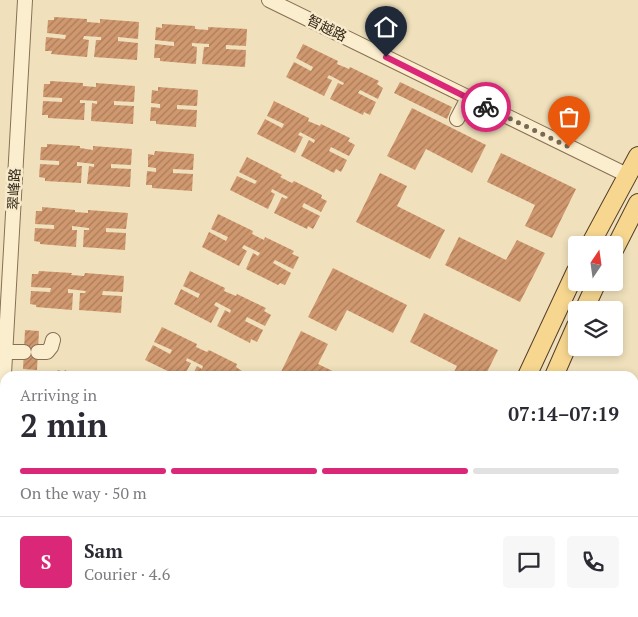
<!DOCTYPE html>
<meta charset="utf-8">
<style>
body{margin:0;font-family:"PT Serif","Noto Sans SC",serif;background:#f7f7f7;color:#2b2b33;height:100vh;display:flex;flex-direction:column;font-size:19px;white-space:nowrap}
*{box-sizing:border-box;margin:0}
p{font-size:16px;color:#7c7c81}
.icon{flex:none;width:28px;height:28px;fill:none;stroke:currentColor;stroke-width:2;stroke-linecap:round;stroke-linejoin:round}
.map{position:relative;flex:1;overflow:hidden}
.side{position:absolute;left:0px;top:371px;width:639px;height:246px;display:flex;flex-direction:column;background:#fff;border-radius:15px 15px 0 0;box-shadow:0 2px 8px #0003}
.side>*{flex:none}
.needle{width:32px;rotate:13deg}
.fabs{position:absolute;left:568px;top:236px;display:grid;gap:10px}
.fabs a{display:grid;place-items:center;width:55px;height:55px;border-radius:5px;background:#fff;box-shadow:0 2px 8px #0003;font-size:25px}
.pin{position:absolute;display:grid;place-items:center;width:42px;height:42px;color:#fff;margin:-51px -21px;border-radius:50% 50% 50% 0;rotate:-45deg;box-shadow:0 0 5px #0007}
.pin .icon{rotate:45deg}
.courier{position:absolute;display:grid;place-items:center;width:50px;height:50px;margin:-25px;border:4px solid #db2777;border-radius:50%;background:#fff;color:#222;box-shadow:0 1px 6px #0007}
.headline em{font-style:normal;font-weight:800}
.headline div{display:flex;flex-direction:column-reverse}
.headline{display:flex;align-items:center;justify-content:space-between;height:85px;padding:0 20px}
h1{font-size:32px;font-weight:800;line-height:38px}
.bar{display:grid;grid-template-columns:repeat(4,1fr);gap:8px 5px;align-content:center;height:60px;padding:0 20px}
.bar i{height:6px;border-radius:4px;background:#e1e1e2}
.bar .on{background:#db2777}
.bar p{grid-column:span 4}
.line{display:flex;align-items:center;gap:12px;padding:0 20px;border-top:1px solid #e1e1e2}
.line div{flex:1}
.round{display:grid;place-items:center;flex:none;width:52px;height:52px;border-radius:5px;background:#f7f7f7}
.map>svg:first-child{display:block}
.building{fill:url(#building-hatch)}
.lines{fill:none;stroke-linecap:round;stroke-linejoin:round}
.minor-casing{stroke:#887055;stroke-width:16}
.major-casing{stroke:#553e2a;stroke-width:20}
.minor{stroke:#fbeecf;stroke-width:14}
.major{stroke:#f7d790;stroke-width:18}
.done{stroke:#776953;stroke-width:5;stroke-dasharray:0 9}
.route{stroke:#db2777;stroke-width:6}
.labels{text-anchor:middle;stroke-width:5;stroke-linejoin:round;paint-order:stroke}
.street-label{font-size:14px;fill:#36281a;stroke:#f7ebcc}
</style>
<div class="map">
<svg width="638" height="617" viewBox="0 0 638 617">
<defs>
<pattern id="building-hatch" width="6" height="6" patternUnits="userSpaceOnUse" patternTransform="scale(1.25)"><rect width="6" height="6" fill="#d0986f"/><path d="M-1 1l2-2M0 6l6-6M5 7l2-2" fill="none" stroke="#aa7c5a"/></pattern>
</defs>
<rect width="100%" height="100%" fill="#f0e1bc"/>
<path class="building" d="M54,17L87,19V22L100,23V19L139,22L138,39L118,37V41L138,43L137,60L94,57L96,40H101V37L84,36L83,39L89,40L87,57L51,54L52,51H45L46,37L65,39L66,35L47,33L48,20H54Z
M162,24L195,26V29L208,30V27L247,29L246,46L226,45V49L246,50L245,67L202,64L204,47H209V44L192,43V46L197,47L196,64L160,61V58H154L155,44L174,46V42L155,40L156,27L162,28Z
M303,44L338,61L337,64L349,69L350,67L379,81L377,84L383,88L378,99L360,90L358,93L376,102L370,115L364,112L363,115L330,99L338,83L343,85L344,83L329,75L327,78L332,80L324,96L286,77L294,62L311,71L313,67L296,58Z
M50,81L83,83V86L96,87V83L135,86L134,102L114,101V105L134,106L133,124L91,121L92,103L97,104V101L80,100V103H85L84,120L48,118V115H42L43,101L62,102V98L43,97L44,84H50Z
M400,82L452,107L447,119L394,93Z
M158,87L198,90L197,106L177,105V109L197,110L196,127L156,124V121H150L151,107L160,108V104L151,103L152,90L158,91Z
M274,101L309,118L308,121L320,126L321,124L350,138L348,141L355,145L349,156L331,147L329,151L347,160L341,172L336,169L334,173L301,156L309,140L314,143L315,140L300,132L298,135L303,137L295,153L257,134L265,119L282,128L284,124L267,116Z
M412,108L486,145L472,173L426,149L415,170L387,156Z
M47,144L80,146V148L93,150V146L132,149L131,165L111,164V168L131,169L130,187L87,184L89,166L94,167V164L77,162V166H82L81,183L45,181V178L39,177L40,164L59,165V161L40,160L41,147H47Z
M155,151L194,154L193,170L173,169V173L193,174L192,191L152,188V185H146L147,171L156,172V168L148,167V154L154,155Z
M501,153L576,189L552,238L525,226L535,205L487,182Z
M247,157L282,175L280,177L292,183L294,181L322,195L321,198L327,201L321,212L304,203L302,207L320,216L313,229L308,226L307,229L274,213L282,197L286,199L288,197L272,189L271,192L275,194L268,209L230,190L237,176L255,184L257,181L239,172Z
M380,173L407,186L397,206L445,230L430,259L356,222Z
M42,207L75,210V212L88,213V210L128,213L126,229L106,228V232L126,233L125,250L83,247L84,230H89V228L72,226V230H77L76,247L40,244V242L34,241L35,228L54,229V225L35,224L36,211H42Z
M218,214L253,231L252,234L264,240L265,237L294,251L292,254L299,257L293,269L275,260L273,263L291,273L285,285L280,283L278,285L246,269L253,253L258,256L260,253L244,245L242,248L247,251L239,266L202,247L209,232L226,241L228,237L211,229Z
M459,237L506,260L517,240L545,253L520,302L445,265Z
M333,268L407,305L393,333L347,310L336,331L308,317Z
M39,271L72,273L71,275L84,276L85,273L124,276L123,292L103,291L102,295L122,296L121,313L79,310L80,293H85L86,291L68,289V293H73L72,310L36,307V305L30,304L31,291L50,292L51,288L31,287L32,274H38Z
M190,271L225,288L224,291L236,296L237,294L266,308L264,311L271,315L265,326L247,317L245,321L263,330L257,342L251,339L250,343L217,326L225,310L230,313L231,310L216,302L214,305L219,308L211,323L174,304L181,289L198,298L200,294L183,286Z
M424,313L498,350L485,376H452L457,366L410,342Z
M162,327L197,344L196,347L207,352L209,350L237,364L236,367L242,371L239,376H226L219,373L217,376H192L197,366L202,369L203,366L187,358L186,361L191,363L184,376H178L145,360L153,345L170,354L172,350L154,342Z
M25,330L39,331L37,370L23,369Z
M301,331L328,344L318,364L343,376H279Z
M58,370L64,372L65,370L77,376H55Z
M5,492V528L0,538V502Z
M5,588V612H9L7,617L0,613V591L3,592Z
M20,612H42L48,615L49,612H95L92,617H18Z
M167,612H229L238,617H164Z
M346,612H367L365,617H355Z"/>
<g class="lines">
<defs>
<path id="minor" d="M269,0L627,175
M457,119L468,98
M5,352H24
M38,352H47L51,347L53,340
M0,407L4,374L25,0"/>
<path id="major" d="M590,245L638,156
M614,250L638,203
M584,310L597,282
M527,376L576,271
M554,376L576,326
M415,617L417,612
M445,617L447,612"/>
</defs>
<use href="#minor" class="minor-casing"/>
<use href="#major" class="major-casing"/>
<use href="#minor" class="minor"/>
<use href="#major" class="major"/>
</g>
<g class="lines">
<path class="done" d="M486,107L569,147"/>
<path class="route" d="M386,57L486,107"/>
</g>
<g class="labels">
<g class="street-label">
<text transform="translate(327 28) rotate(26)" y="5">智越路</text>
<text transform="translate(14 189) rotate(-87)" y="5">翠峰路</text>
</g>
</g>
</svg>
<div class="fabs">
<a><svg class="needle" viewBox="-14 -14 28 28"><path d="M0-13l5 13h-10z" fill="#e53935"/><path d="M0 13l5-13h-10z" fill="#7c7c81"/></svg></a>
<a><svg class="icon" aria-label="layers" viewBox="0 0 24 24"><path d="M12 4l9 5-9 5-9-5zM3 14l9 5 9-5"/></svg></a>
</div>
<div class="pin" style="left:569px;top:147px;background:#ea580c"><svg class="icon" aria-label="bag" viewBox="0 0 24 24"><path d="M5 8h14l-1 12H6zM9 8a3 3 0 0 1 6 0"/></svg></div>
<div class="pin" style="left:386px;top:57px;background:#1f2937"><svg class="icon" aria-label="home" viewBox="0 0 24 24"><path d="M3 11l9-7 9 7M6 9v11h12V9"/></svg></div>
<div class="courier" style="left:486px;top:107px"><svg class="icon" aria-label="bike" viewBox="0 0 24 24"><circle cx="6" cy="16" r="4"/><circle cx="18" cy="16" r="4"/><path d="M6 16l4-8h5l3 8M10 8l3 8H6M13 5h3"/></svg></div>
<section class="side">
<div class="headline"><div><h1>2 min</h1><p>Arriving in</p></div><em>07:14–07:19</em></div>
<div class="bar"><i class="on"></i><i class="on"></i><i class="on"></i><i></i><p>On the way · 50 m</p></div>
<div class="line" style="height:90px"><b class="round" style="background:#db2777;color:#fff">S</b><div><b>Sam</b><p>Courier · 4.6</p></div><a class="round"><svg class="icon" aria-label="chat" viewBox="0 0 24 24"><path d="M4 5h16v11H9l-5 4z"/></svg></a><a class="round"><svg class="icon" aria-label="phone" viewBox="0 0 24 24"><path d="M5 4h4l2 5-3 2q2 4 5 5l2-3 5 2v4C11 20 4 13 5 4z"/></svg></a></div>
</section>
</div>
